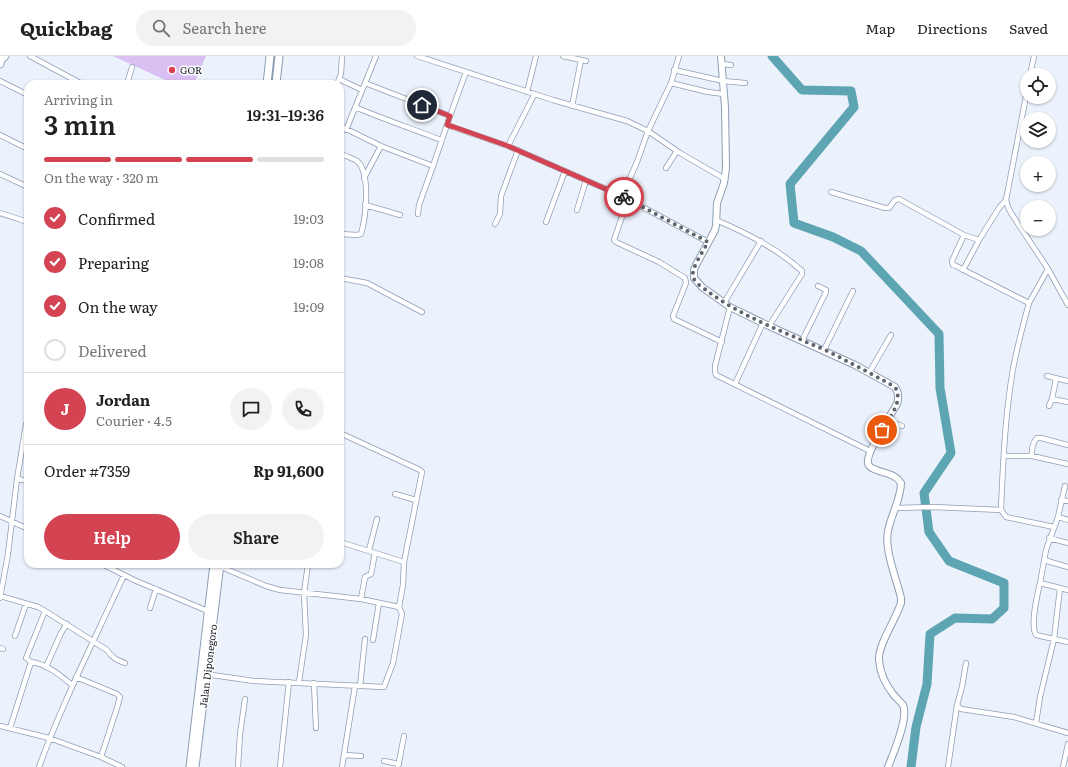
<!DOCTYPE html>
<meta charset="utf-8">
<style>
body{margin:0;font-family:Literata,serif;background:#f2f2f2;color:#202124;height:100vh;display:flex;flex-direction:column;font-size:15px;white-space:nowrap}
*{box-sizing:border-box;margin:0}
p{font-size:13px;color:#757577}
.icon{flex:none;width:22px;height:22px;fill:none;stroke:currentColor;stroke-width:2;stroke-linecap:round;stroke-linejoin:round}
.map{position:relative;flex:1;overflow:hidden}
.panel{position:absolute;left:24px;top:24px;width:320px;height:488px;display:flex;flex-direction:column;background:#fff;border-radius:12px;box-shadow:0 1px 3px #0004}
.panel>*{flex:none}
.buttons{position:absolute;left:1020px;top:12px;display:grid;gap:8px}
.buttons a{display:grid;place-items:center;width:36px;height:36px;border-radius:50%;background:#fff;box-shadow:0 1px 3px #0004;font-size:20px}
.pin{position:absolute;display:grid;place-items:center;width:34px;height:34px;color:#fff;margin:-17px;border:2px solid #fff;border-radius:50%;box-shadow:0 1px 4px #0007}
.courier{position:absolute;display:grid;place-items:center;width:40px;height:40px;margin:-20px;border:3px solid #d44351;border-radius:50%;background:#fff;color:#222;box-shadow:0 1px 5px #0007}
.headline em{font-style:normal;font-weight:600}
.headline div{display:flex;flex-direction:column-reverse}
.headline{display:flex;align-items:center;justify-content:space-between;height:68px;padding:0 20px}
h1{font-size:26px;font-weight:600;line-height:30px}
.bar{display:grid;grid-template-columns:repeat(4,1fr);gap:6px 4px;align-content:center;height:48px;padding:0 20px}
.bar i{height:5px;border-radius:3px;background:#e0e0e0}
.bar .current{background:#d44351}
.bar p{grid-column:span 4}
.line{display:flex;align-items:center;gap:10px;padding:0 20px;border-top:1px solid #e0e0e0}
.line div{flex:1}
.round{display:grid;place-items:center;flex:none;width:42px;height:42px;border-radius:21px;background:#f2f2f2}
ol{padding:0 20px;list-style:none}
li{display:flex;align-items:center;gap:12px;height:44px}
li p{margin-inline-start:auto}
li .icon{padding:4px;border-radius:50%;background:#d44351;color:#fff;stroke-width:4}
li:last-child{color:#757577}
li i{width:22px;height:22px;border:2px solid #e0e0e0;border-radius:50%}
.cta{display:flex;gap:8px;margin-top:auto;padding:8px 20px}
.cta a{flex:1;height:46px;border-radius:24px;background:#d44351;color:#fff;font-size:16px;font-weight:600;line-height:46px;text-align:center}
.cta a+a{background:#f2f2f2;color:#202124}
header{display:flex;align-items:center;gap:24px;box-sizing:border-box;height:56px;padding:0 20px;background:#fff;border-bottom:1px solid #e0e0e0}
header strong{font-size:19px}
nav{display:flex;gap:22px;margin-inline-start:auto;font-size:14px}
.search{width:280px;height:36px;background:#f2f2f2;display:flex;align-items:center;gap:10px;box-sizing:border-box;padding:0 14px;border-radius:22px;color:#757577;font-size:15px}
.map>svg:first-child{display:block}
.garden{fill:#dac0f2}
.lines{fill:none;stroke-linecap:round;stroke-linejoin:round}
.river{stroke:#5ea5b3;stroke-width:9}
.minor-casing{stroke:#8e9eb6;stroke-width:6}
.tertiary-casing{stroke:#8e9eb6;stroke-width:8}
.secondary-casing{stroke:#8e9eb6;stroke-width:9}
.primary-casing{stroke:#8e9eb6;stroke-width:9}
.minor{stroke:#fff;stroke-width:4.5}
.tertiary{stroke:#fff;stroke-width:6}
.secondary{stroke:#fff;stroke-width:7}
.primary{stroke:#fff;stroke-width:7}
.done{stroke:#5f656e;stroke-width:4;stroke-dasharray:0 7.2}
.route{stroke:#d44351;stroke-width:5}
.poi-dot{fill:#d44351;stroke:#fff;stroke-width:1.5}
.labels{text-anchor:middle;stroke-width:3;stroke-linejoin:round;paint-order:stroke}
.poi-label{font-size:10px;fill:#141922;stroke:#fff;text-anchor:start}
.street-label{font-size:10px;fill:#141922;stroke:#fff}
</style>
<header>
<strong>Quickbag</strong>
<div class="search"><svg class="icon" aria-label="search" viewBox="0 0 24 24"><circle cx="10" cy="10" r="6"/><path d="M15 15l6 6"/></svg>Search here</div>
<nav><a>Map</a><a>Directions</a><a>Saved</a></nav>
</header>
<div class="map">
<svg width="1068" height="711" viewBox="0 0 1068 711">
<rect width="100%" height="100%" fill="#ebf2fc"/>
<path class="garden" d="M113,0H206L194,28H174Z"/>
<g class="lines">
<path class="river" d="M772,0L802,34L851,35L854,51L790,128L794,167L833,181L861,195L939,278L940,332L951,397L924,437L929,476L949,505L1004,527V552L992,563L955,562L930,578L927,628L916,671L911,711"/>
<defs>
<path id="minor" d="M30,0L82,28
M417,0L553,44L627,65L648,75L680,97L725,123
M563,0L586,5
M722,8L731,9
M674,14L723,25L745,27
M1030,19L1034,0
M339,23L362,34
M0,25L28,39
M365,27L450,60L433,110
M671,27L708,36L724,38
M127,28L132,11
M337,28L341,18L342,0
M1027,35L1006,144L1008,151L1011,157L1048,213L1068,249
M527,36L536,0
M572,50L581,4
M355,51C383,63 413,73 441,84
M450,60L466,16
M447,69L508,90L622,140L708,186
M340,70L381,90
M346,74L376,0
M0,79L28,93
M508,90L534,39
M340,97C345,100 352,102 357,105C371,117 366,161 361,178L357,179L340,178
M666,112L677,95
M0,118L28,131
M364,122L381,90L433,110L419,149L418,158
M831,136L885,152H889L895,144L899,143L964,179
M622,140L637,106L648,75L671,27L679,0
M628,143L614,184L616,186L659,206L685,222L686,227L673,260L674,263L722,286
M365,149L383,154L400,159
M577,154L586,124
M0,157L28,166
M716,164C747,177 777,192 802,215V218L769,270
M546,166L565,115
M495,168L500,158L501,140L518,94
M963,214L979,184
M340,222L367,227L422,256
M724,247L761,185
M1029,247L1048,213
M730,251L715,310V315L716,319L870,395
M802,285L826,236V234L818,230
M824,294L853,235
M869,317L891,279
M1047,320L1068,325
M735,328L763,267
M1052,343L1068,346
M1049,350L1052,343L1056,323
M887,365L902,370
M340,377L420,414L422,416L404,506
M1004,400H1032L1068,408
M1032,400C1032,393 1032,387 1037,382H1041L1068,389
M17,423L26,368
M395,438L416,444
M1061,444L1068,445
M895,452L934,451L1001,454C1003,407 1005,359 1013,313C1017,291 1023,269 1029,247L956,210L953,209L952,205L964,179L979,184L999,152L1006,144
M1001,454L1006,461L1054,471
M0,460L28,473
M1058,461L1068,464
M1049,482L1068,487
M369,494L377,463
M1044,504L1068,511
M102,508L134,524L210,556
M219,510L266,530L280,534L361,543L399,551L403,529L404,506L340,486
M1040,527C1037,540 1030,569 1036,579L1068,586
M1060,532L1068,534
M0,540L38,551L45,555L107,594C112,602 117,604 125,607
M0,542L8,498L17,423L28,425
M361,543L365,521L371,518L375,497
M150,552L156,533
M15,580L26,548
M373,584L379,547
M0,592L3,593
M31,606L26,602L45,555
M966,607L962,631L957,649L961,653L1014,661L1068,677
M46,611L61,577L67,568
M205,618L254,625L384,631L393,607L402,558L399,551
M76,621L117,638L120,641L117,652L101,701
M299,626L306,579L304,537L308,508
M314,627L316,672
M360,630L365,583
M1036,667L1040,641L1054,583L1060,532L1040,527L1046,494L1058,461L1065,430
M0,670L49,682L101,701L122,711
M10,672L31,606C47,608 60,619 72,629
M344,699L361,700
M384,705L399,708
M39,711C63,645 95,583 124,519
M238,711L240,678L245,643
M280,711L289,626
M342,711L355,630
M398,711L404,680
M948,711L957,649
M1063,711L1068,688"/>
<path id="tertiary" d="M721,0L725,51L726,112L724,127L717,147L716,169L715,174L696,209L694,214V222L702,231L730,251L769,270L855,309L895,331C899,337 899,342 897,348C890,360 869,392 868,404C867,408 870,412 874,413C884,418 895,417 901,427C901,443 891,459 888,475C884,494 897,524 901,542V547C896,563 878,589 879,604C880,616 885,628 893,638C896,642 900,645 903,649C909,662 893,698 888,711"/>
<path id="secondary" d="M0,8L1,4L5,0"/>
<path id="primary" d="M267,28L270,0
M276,28L279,0
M190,711L214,508
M195,711L220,508"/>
</defs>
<use href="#minor" class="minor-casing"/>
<use href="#tertiary" class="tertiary-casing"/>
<use href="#secondary" class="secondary-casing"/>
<use href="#primary" class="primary-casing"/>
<use href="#minor" class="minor"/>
<use href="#tertiary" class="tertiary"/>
<use href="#secondary" class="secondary"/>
<use href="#primary" class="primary"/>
</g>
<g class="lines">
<path class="done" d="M624,141L708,186C704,194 691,212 693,221C695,227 702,231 706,234C742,261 784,276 825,294C849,306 872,318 895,331C904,345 889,362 882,374"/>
<path class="route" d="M422,49L450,60L447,69L454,71L508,90L624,141"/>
</g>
<circle class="poi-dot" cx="172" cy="14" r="4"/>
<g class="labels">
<g class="poi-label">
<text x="180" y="18">GOR</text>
</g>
<g class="street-label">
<text transform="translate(208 610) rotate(-83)" y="4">Jalan Diponegoro</text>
</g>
</g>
</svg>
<div class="buttons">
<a><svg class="icon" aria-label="locate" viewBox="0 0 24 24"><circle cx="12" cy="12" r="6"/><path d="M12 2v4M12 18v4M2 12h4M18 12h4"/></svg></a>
<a><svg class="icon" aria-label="layers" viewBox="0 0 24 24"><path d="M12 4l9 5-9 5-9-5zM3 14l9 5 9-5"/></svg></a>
<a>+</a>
<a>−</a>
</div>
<div class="pin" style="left:882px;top:374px;background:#ea580c"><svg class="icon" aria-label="bag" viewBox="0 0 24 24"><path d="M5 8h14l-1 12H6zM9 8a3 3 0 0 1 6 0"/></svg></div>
<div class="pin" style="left:422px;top:49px;background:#1f2937"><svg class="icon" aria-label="home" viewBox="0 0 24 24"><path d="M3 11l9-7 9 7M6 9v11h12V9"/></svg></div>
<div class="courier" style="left:624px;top:141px"><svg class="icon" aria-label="bike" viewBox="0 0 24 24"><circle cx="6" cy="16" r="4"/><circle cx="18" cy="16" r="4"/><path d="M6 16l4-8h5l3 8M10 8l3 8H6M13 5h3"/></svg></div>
<section class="panel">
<div class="headline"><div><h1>3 min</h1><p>Arriving in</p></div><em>19:31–19:36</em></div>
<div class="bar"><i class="current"></i><i class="current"></i><i class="current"></i><i></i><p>On the way · 320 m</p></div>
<ol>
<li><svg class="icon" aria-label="check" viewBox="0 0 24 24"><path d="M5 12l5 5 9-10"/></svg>Confirmed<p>19:03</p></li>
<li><svg class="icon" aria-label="check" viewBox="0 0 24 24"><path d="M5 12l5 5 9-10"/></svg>Preparing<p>19:08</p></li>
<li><svg class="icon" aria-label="check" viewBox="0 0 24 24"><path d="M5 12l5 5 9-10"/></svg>On the way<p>19:09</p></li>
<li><i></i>Delivered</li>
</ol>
<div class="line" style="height:72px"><b class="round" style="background:#d44351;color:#fff">J</b><div><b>Jordan</b><p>Courier · 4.5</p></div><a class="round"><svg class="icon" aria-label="chat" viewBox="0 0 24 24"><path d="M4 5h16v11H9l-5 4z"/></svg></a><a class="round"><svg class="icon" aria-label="phone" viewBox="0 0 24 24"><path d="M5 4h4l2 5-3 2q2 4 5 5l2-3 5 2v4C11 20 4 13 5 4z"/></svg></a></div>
<div class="line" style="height:52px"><div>Order #7359</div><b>Rp 91,600</b></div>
<div class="cta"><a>Help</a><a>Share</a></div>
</section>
</div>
